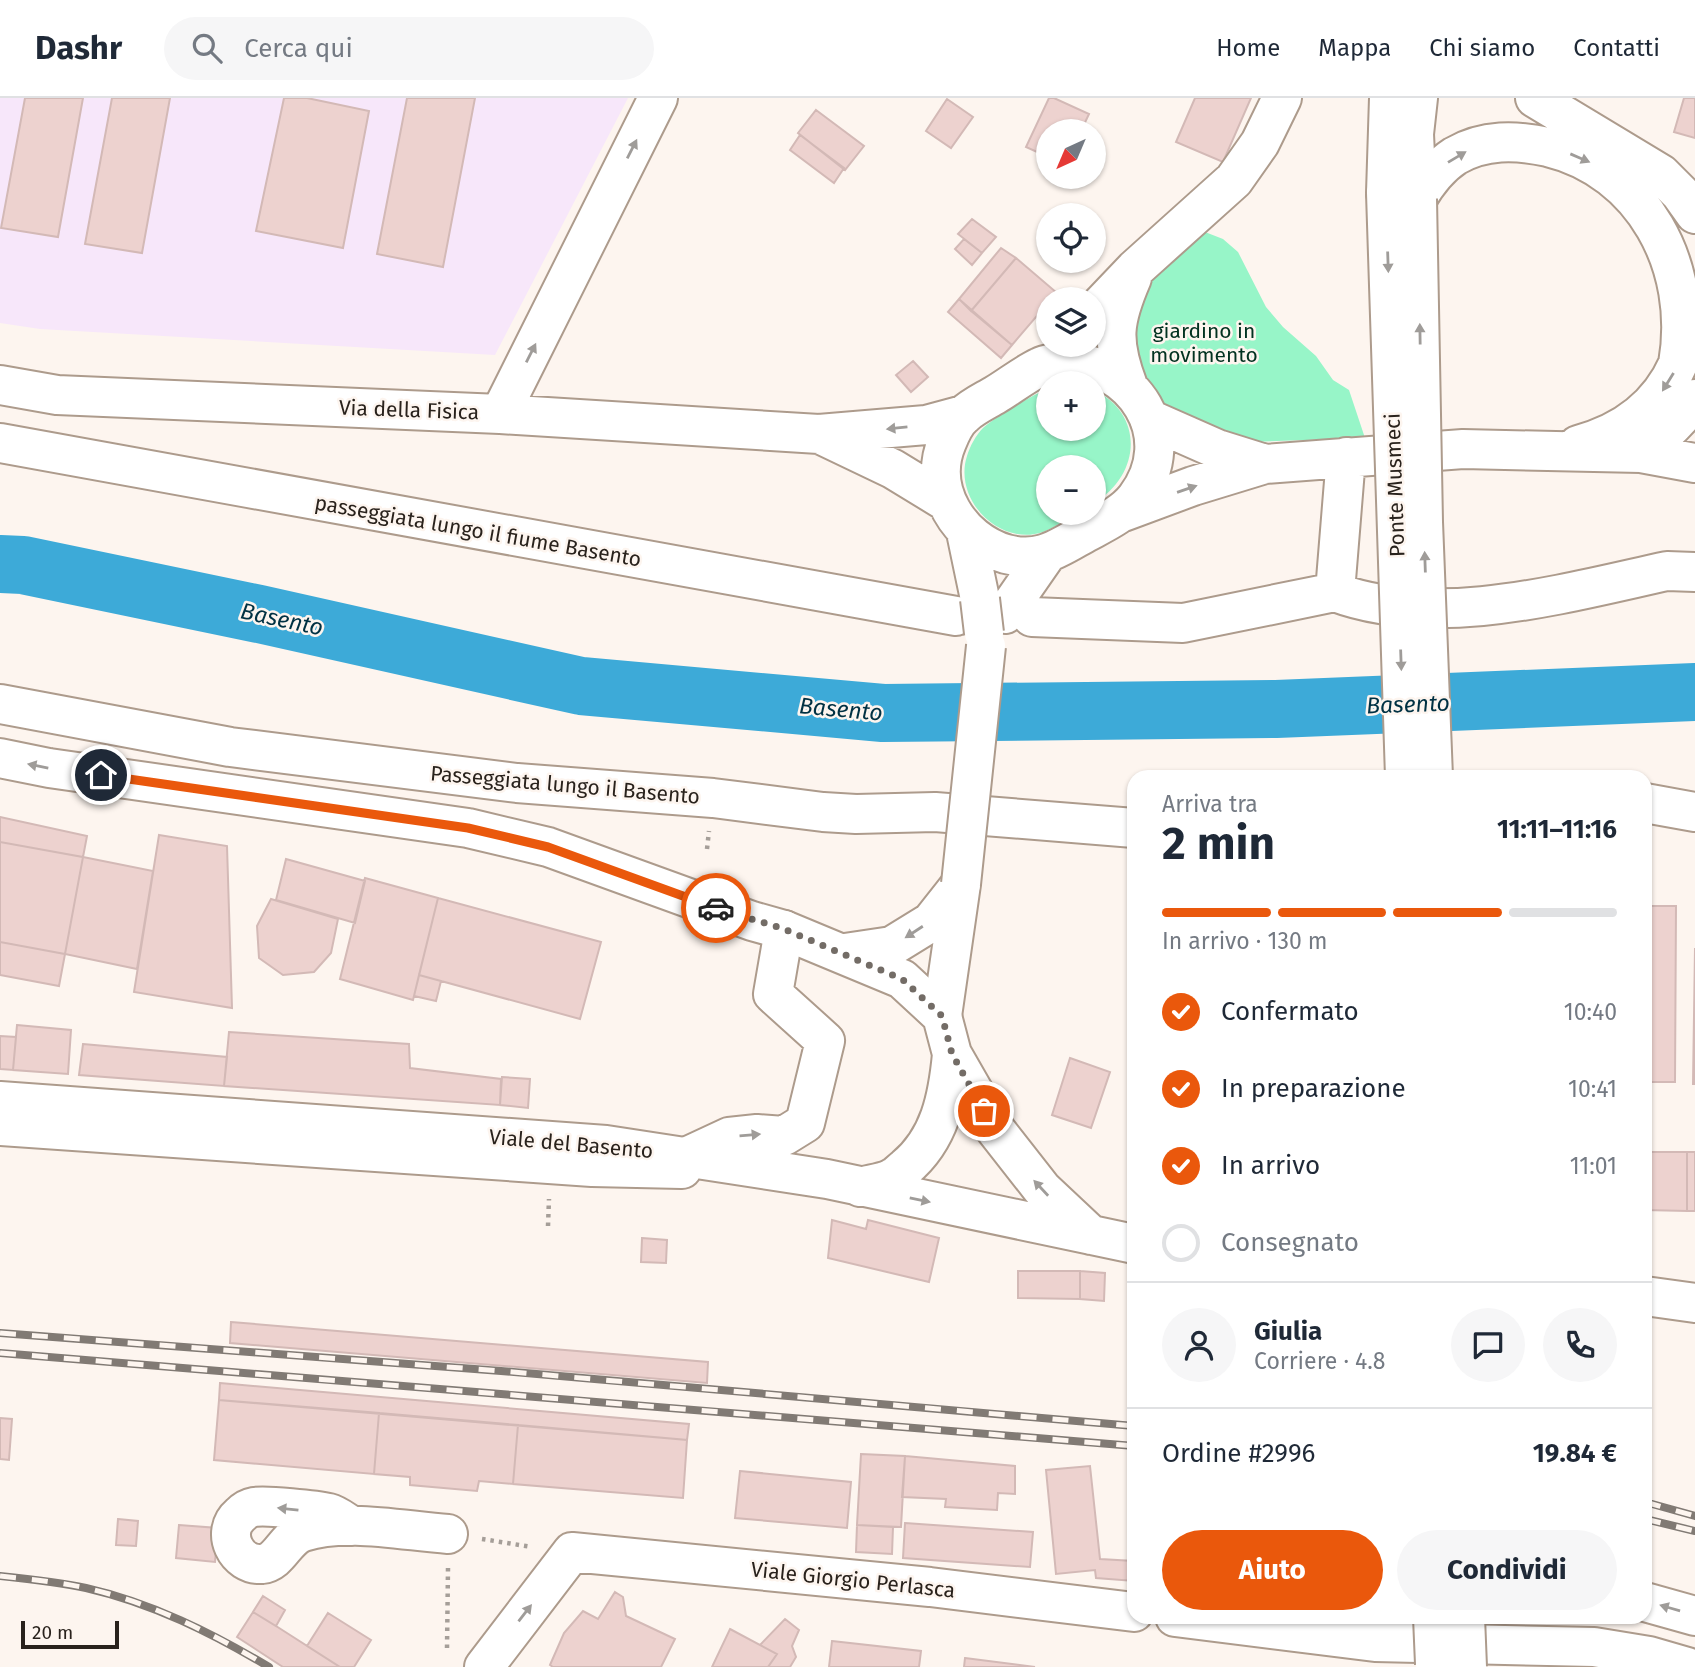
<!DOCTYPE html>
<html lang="it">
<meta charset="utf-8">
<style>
body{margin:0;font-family:"Fira Sans",sans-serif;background:#f6f6f7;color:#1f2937;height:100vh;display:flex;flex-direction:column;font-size:26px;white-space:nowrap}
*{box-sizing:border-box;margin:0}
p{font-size:23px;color:#747a83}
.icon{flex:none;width:38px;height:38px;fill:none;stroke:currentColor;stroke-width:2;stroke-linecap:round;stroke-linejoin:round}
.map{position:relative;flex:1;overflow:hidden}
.side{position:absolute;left:1127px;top:672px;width:525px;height:854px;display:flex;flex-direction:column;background:#fff;border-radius:21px;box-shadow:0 2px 5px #0004}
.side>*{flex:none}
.needle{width:46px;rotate:224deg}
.controls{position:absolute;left:1036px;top:21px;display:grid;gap:14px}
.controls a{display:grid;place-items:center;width:70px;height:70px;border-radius:50%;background:#fff;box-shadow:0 2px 5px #0004;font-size:35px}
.scale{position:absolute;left:21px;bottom:18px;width:98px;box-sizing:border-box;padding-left:7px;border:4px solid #29221c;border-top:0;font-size:19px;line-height:24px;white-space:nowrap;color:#29221c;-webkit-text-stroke:5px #fdf5ef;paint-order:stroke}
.pin{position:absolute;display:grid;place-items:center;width:60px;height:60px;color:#fff;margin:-30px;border:4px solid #fff;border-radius:50%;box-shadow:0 2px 7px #0007}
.courier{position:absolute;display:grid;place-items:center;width:70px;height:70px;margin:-35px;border:5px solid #ea580c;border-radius:50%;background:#fff;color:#222;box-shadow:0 2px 9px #0007}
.overview em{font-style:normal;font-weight:700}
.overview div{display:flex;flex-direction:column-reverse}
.overview{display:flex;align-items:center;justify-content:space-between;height:119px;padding:0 35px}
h1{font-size:46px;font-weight:700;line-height:52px}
.bar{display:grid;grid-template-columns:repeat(4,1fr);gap:10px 7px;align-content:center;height:84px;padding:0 35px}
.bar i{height:9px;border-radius:5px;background:#e0e1e3}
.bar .on{background:#ea580c}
.bar p{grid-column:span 4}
.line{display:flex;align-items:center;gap:18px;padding:0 35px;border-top:2px solid #e0e1e3}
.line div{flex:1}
.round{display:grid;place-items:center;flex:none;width:74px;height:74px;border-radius:37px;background:#f6f6f7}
ol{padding:0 35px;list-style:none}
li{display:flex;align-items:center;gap:21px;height:77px}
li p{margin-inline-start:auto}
li .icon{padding:7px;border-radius:50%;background:#ea580c;color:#fff;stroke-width:4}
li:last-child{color:#747a83}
li i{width:38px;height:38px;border:4px solid #e0e1e3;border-radius:50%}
.cta{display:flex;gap:14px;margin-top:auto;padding:14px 35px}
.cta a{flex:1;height:80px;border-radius:42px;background:#ea580c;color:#fff;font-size:28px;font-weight:700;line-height:80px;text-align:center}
.cta a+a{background:#f6f6f7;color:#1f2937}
header{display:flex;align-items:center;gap:42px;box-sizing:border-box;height:98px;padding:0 35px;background:#fff;border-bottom:2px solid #e0e1e3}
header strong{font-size:33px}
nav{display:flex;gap:38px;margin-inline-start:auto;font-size:24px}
.search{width:490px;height:63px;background:#f6f6f7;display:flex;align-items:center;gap:18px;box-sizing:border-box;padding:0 24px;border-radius:38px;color:#747a83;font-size:26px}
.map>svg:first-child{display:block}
.industrial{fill:#f7e7fa}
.green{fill:#97f5c8}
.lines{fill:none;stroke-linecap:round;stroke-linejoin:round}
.river{stroke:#3daad8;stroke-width:58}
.building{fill:#edd2cf;stroke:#d3b9b6;stroke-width:2}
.minor-casing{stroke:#ad9b8c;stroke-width:42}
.major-casing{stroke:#ad9b8c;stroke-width:42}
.path{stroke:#a59e98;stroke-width:4.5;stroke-dasharray:3.5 5;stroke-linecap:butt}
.minor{stroke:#fff;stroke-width:38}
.major{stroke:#fff;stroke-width:38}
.rail-casing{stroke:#817a74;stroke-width:8}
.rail{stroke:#fdf5ef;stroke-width:5;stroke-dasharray:16;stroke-linecap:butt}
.minor-bridge-casing{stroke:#ad9b8c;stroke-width:42;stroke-linecap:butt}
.major-bridge-casing{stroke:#ad9b8c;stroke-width:42;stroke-linecap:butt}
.minor-bridge{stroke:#fff;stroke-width:38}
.major-bridge{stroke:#fff;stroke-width:38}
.oneway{fill:#9f9c99}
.done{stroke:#736c66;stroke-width:7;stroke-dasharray:0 12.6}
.route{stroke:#ea580c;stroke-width:9}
.labels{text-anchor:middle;stroke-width:5;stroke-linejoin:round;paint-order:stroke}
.park-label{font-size:21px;fill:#023220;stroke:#fdf5ef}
.street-label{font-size:21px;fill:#29221c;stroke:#fdf5ef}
.water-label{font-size:23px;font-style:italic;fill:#003143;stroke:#fdf5ef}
</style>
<header>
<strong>Dashr</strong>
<div class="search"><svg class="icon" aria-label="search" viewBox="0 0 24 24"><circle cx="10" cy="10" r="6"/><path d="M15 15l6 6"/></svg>Cerca qui</div>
<nav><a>Home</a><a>Mappa</a><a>Chi siamo</a><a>Contatti</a></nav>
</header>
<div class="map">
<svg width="1695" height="1569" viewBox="0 0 1695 1569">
<rect width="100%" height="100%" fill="#fdf5ef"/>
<path class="industrial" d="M0,0H628L495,257L40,231L0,225Z"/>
<path class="green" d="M1205,134L1223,141L1238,154L1266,209L1283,229L1316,258L1333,282L1349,292L1365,340L1250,344L1177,317L1162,305L1132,263L1138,194L1163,167Z
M1048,291V331H1094V292C1146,317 1140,378 1094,405V369H1048V415H1076C1066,421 1054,430 1043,434C999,449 953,401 967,358C970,348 976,337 983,330C994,320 1035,295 1048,291Z"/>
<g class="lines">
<path class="river" d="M0,466L23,467L259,516L581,588L883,615L1276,611L1695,594"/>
</g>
<path class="building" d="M25,0H83L58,139L1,130Z
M112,0H170L142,155L85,146Z
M284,0H307L369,13L343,150L256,133Z
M407,0H475L443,169L377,156Z
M1049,0H1054L1089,16L1081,33H1048V59L1026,49Z
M1195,0H1251L1223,64L1176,44Z
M1684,0H1695V40L1674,34Z
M947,1L973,19L951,50L926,33Z
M816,12L864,48L845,72L798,35Z
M800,37L844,70L834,85L790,52Z
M972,121L996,139L982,155L958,136Z
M964,141L982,155L972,167L955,151Z
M1001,150L1016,160L971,213L959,201Z
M1016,160L1057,195L1051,201H1048V205L1012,247L971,213Z
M959,201L1012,247L1001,260L948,214Z
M913,263L928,279L911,294L896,277Z
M0,719L87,738L83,759L0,744Z
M159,737L227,748L232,910L134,894Z
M0,744L83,759L65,856L0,844Z
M83,759L153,773L137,871L65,856Z
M286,761L365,783L355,825L276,802Z
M365,780L438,800L413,902L340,881Z
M438,800L601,844L580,921L419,877Z
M271,801L338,821L331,855L314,874L283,877L259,860L257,828Z
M1645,808H1676L1675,984H1645Z
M0,844L65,856L59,888L0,877Z
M1695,850V986H1693Z
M419,877L441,883L436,903L414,898Z
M17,927L71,932L68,976L13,972Z
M229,934L409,946L410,970L501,981L500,1007L224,988Z
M0,938L16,939L13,972L0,971Z
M83,946L227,959L224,988L79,977Z
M1070,960L1110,974L1091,1030L1052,1017Z
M502,979L530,981L528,1010L500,1007Z
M1645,1054H1687V1113L1645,1112Z
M1687,1054H1695V1113H1687Z
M832,1122L866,1131L868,1122L939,1140L929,1184L828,1160Z
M642,1140L667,1142L666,1165L641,1164Z
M1018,1173H1080V1201L1018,1200Z
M1080,1173L1105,1175L1104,1203L1080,1201Z
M231,1224L708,1264L707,1285L230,1245Z
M220,1285L689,1326L687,1342L219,1302Z
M219,1302L379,1315L374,1376L214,1362Z
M379,1315L518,1327L513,1386L479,1383L477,1393L410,1387V1379L374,1376Z
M0,1320L12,1321L9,1362L0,1361Z
M518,1327L687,1342L683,1400L513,1386Z
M861,1356L905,1358L901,1429L857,1427Z
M905,1358L1015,1368V1396L998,1395L997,1412L945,1409L946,1401L902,1399Z
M1090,1368L1100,1461L1134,1463V1483L1096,1480L1095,1472L1056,1476L1046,1372Z
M740,1373L851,1384L847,1430L735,1420Z
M118,1421L138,1423L136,1448L116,1447Z
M905,1425L1033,1434L1030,1469L903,1460Z
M179,1427L218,1430L215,1464L176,1460Z
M857,1427L893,1429L892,1456L856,1454Z
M615,1494L623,1499L626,1518L675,1541L661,1569H553L550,1567L564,1535L583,1513L598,1521Z
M263,1498L285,1512L276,1528L253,1514Z
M253,1514L276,1528L340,1569H283L237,1539Z
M328,1515L371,1542L354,1569H340L307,1548Z
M785,1521L799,1532L792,1548L796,1559L790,1569H768L777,1556L760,1547Z
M730,1531L777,1556L768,1569H712Z
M832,1543L921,1553L919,1569H829Z
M965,1560L1035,1569H964Z"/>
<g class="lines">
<defs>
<path id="minor" d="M1535,0L1661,76L1680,95L1695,116
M1417,101C1427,84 1438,69 1455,58C1484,41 1516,42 1548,49C1643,72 1695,168 1678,266C1659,309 1623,335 1578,347
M1094,214L1135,171L1234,82L1260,45L1282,0
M1061,263C1133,264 1183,338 1136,400C1122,418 1099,427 1080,438C1054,453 1037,464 1006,456C959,442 927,391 947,344C951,334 956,323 964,317C972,309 985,303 995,297C1010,288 1025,276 1040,269C1046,266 1054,265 1061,263Z
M0,287L57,297L500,316L819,336L926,327L963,317
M1128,288C1111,243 1113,224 1132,180
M500,316L658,0
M1149,321L1217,351L1265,366
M824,338L893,371L947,404
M0,345L956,518
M1641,355L1695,365
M1346,359L1335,494C1435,532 1566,495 1667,473L1695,474
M1123,414L1193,388L1265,366L1463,351L1641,355C1662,339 1680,322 1695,301
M966,434L980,501
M1005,516L1046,457
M1032,519L1183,525L1335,494
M0,606L230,649L517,685L713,700L823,714L856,716L935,714L1134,730
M1645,705L1695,714
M845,855L892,848L931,824L961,786
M942,918L961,786
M0,1028L592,1069L682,1071
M686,1059L729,1039L757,1036L784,1038L805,1025L825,943L773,896L784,832
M352,1428C345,1424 337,1417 329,1415C316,1412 266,1407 254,1409C248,1410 244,1413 240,1417C220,1434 236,1468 262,1466C280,1464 285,1440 303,1434C345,1420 404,1433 448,1436
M1645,1504L1695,1518
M1175,1519L1375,1544L1594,1549L1649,1558L1687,1569
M484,1569L572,1454L930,1489L1134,1514"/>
<path id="major" d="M1386,95L1389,0
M1417,101L1414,36L1418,0
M0,660L49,670L468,730L548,749L752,823L784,832L902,881L942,918L952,956L995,1031L1042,1091L1091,1137
M0,1003L606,1047L827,1081L1134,1146
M860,1089C870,1086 883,1085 892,1080C897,1078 901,1073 905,1070C940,1041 948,999 952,956
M1645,1198L1695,1205"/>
</defs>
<use href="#minor" class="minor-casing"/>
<use href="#major" class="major-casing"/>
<path class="path" d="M707,751L709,733
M548,1128L549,1101
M482,1441L532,1449
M447,1550L448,1470"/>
<use href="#minor" class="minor"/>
<use href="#major" class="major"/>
<defs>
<path id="rail" d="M0,1235L501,1273L1134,1328
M0,1255L1134,1348
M1645,1404L1695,1418
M1645,1421L1695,1433
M0,1478C29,1481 58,1484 86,1490C152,1505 212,1535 269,1569"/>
</defs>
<use href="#rail" class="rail-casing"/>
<use href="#rail" class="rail"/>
<defs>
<path id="minor-bridge" d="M980,501L984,535
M961,786L986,548"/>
<path id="major-bridge" d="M1386,95L1405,679
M1417,101L1423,424L1433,679
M1433,1519L1435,1566
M1465,1519L1467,1569"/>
</defs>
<use href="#minor-bridge" class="minor-bridge-casing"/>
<use href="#major-bridge" class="major-bridge-casing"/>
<use href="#minor-bridge" class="minor-bridge"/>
<use href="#major-bridge" class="major-bridge"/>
</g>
<defs><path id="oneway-solid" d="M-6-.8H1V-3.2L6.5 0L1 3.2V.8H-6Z" transform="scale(1.75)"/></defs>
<g class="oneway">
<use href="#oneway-solid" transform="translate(632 51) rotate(-63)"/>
<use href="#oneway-solid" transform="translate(1457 59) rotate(-31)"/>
<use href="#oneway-solid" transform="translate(1580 60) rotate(23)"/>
<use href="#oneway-solid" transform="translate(1388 164) rotate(88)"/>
<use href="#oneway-solid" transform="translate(1420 236) rotate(-91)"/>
<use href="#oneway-solid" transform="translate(531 255) rotate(-63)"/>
<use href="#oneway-solid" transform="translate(1668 284) rotate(122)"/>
<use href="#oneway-solid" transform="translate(897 330) rotate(174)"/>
<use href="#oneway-solid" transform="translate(1187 391) rotate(-19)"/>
<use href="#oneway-solid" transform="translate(1425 464) rotate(-92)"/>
<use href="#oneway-solid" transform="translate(1401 562) rotate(88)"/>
<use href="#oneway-solid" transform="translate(38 668) rotate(-169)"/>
<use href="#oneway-solid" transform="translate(914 834) rotate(147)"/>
<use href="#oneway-solid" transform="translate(750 1037) rotate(-5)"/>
<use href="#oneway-solid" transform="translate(1041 1090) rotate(-133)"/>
<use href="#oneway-solid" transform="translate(920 1102) rotate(12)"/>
<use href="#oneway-solid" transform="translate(288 1411) rotate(-174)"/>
<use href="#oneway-solid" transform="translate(1670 1510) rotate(-164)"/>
<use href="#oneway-solid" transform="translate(525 1515) rotate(-52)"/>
</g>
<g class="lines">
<path class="done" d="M716,810L784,831L902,881L942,918L952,956L984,1013"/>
<path class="route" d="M101,677L468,730L548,749L716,810"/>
</g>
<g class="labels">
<g class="park-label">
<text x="1204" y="240">giardino in<tspan x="1204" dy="24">movimento</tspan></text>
</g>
<g class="street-label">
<text transform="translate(409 312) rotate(2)" y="7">Via della Fisica</text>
<text transform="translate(1395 387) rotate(-92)" y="7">Ponte Musmeci</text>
<text transform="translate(478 433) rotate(10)" y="7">passeggiata lungo il fiume Basento</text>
<text transform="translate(565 687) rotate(5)" y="7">Passeggiata lungo il Basento</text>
<text transform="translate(571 1046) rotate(5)" y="7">Viale del Basento</text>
<text transform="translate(853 1482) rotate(6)" y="7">Viale Giorgio Perlasca</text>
</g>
<g class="water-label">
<text transform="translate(282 521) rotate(12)" y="8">Basento</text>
<text transform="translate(1408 606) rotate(-2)" y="8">Basento</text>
<text transform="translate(841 611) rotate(5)" y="8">Basento</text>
</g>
</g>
</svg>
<div class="controls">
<a><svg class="needle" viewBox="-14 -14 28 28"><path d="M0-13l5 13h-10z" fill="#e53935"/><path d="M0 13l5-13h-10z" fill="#747a83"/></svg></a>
<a><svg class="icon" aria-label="locate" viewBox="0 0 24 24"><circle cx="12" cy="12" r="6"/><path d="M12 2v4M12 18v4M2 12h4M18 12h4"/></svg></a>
<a><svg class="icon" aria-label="layers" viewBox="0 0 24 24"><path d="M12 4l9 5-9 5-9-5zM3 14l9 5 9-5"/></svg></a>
<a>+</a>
<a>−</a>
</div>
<div class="scale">20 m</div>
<div class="pin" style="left:984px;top:1013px;background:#ea580c"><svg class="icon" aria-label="bag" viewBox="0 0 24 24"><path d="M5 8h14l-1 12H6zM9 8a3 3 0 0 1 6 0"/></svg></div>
<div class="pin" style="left:101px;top:677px;background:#1f2937"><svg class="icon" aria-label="home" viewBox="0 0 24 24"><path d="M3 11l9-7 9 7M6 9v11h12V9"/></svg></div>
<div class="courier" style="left:716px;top:810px"><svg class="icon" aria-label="car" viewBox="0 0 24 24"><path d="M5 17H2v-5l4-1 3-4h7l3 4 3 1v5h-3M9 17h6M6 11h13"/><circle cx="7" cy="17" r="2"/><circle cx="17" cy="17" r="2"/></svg></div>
<section class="side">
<div class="overview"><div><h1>2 min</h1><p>Arriva tra</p></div><em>11:11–11:16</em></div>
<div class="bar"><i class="on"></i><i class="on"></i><i class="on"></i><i></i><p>In arrivo · 130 m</p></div>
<ol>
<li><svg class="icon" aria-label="check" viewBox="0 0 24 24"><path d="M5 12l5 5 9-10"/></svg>Confermato<p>10:40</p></li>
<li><svg class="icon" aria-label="check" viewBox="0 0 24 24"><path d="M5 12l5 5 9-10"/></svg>In preparazione<p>10:41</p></li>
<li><svg class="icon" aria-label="check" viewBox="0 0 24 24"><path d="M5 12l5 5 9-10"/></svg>In arrivo<p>11:01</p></li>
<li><i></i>Consegnato</li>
</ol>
<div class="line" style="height:126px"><a class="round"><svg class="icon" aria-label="person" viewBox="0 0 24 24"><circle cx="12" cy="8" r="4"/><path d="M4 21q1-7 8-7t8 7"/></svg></a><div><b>Giulia</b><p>Corriere · 4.8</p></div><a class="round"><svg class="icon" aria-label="chat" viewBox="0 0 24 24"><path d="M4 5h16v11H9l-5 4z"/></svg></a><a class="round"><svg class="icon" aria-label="phone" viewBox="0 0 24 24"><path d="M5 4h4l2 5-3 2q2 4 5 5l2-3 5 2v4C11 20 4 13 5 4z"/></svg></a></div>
<div class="line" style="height:91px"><div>Ordine #2996</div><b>19.84 €</b></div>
<div class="cta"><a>Aiuto</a><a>Condividi</a></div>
</section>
</div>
